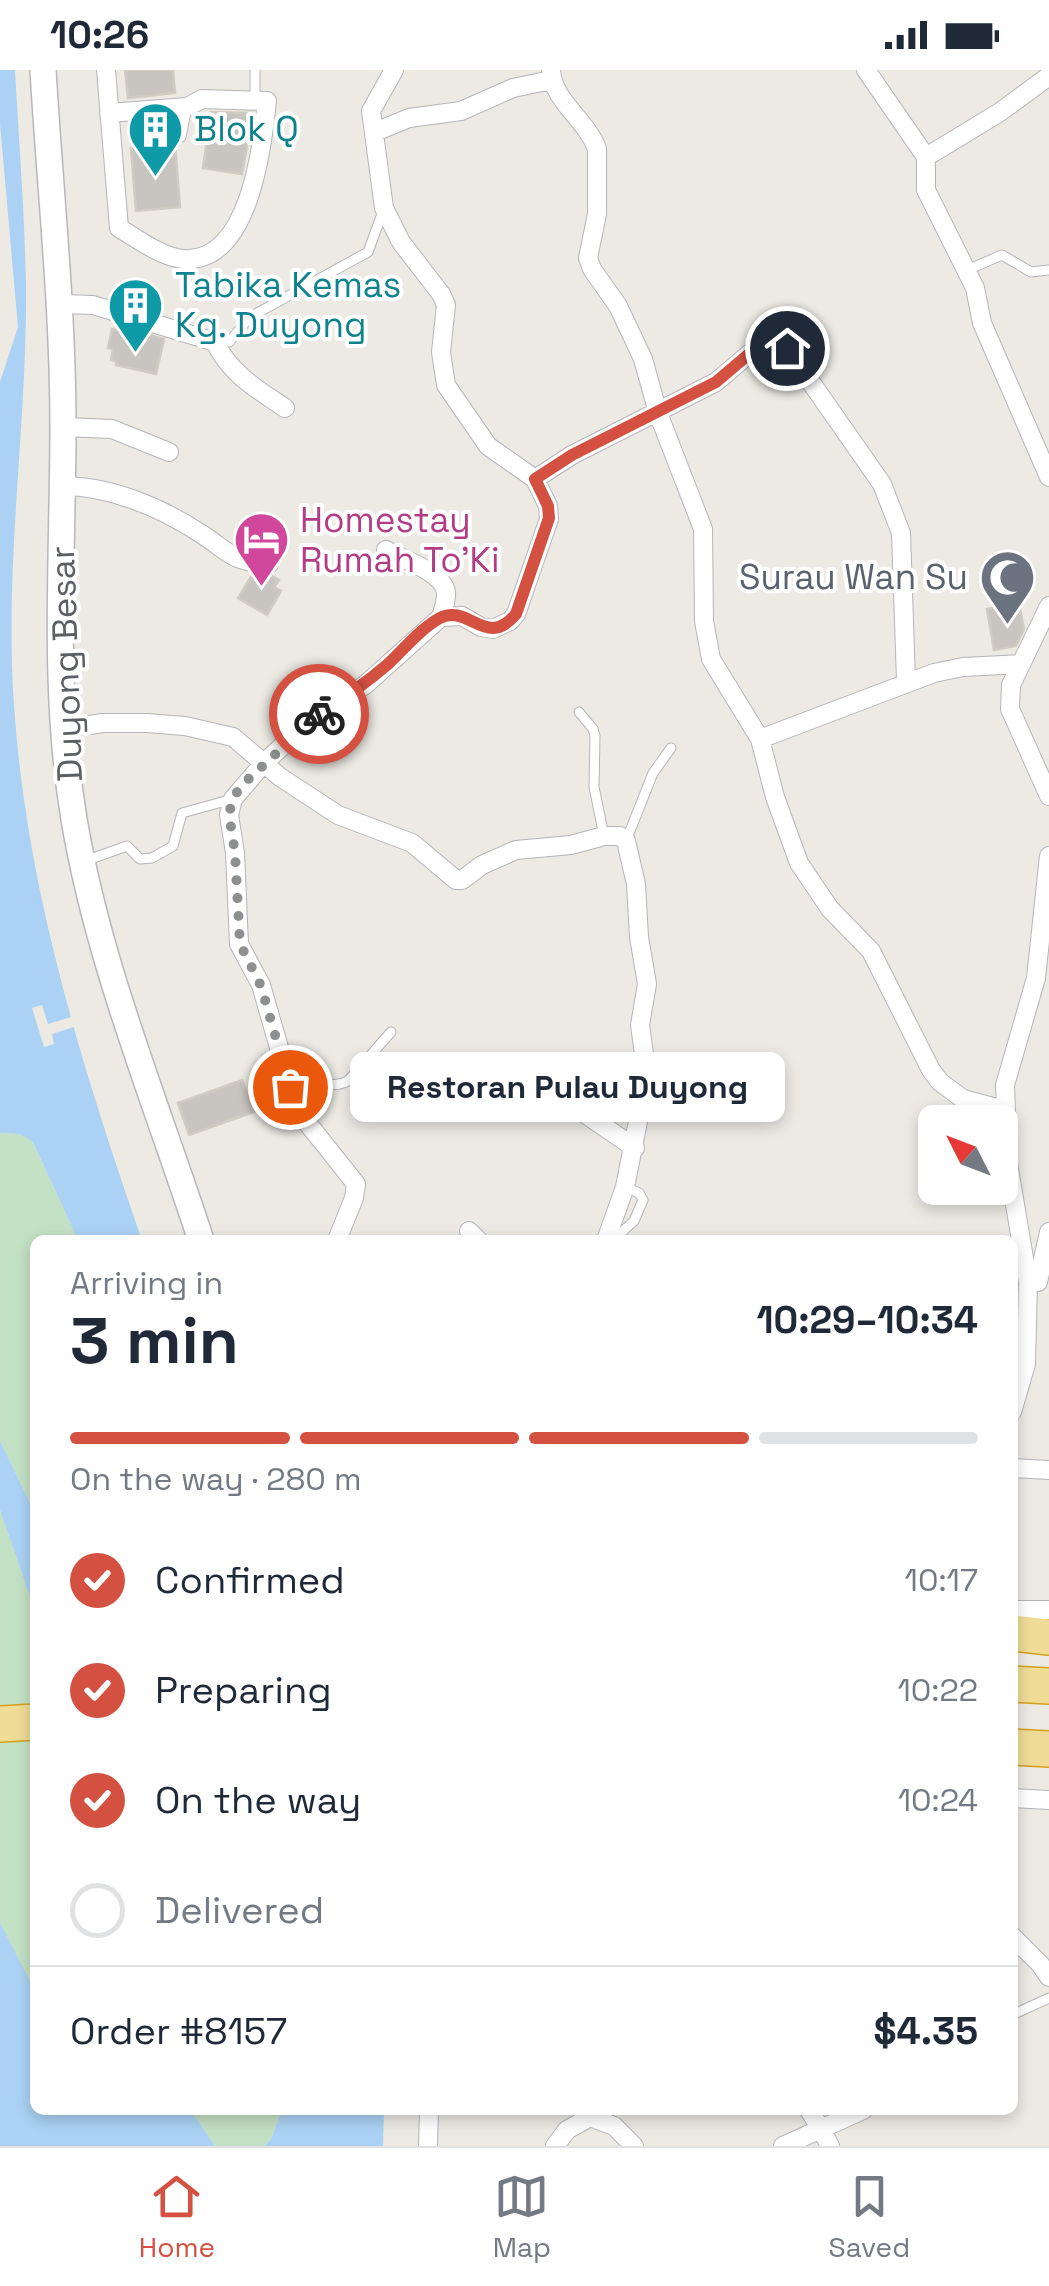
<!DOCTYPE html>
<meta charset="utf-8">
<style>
body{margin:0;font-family:"Space Grotesk",sans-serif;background:#f6f6f7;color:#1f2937;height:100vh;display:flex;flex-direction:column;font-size:38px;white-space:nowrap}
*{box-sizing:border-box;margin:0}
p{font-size:32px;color:#747a83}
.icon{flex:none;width:55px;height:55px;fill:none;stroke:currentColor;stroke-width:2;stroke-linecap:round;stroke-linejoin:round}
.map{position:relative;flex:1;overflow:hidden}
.panel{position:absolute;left:30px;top:1165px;width:988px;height:880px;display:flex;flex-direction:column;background:#fff;border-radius:15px;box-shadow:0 5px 15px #0003}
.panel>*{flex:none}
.needle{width:65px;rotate:312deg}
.buttons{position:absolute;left:918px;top:1035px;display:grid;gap:20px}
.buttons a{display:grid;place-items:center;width:100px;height:100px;border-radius:15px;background:#fff;box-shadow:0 5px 15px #0003;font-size:50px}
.pin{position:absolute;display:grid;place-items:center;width:85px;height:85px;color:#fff;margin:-42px;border:5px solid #fff;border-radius:50%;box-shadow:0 2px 10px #0007}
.courier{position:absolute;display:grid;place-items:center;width:100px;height:100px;margin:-50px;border:8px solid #d45142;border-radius:50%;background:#fff;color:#222;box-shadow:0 2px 12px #0007}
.bubble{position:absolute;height:70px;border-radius:15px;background:#fff;box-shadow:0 5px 15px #0003;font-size:32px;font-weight:800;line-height:70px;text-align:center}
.summary em{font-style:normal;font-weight:800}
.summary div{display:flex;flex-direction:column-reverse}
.summary{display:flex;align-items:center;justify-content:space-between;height:170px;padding:0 40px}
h1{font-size:65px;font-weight:800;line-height:75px}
.bar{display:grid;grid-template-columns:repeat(4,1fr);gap:15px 10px;align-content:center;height:120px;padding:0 40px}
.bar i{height:12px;border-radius:8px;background:#e0e1e3}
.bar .selected{background:#d45142}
.bar p{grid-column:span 4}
.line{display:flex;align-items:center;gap:25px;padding:0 40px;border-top:2px solid #e0e1e3}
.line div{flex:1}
ol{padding:0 40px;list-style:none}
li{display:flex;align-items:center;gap:30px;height:110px}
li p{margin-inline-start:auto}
li .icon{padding:10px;border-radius:50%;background:#d45142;color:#fff;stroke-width:4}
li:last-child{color:#747a83}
li i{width:55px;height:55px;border:5px solid #e0e1e3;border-radius:50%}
.status{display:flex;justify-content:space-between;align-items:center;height:70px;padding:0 50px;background:#fff;direction:ltr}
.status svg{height:28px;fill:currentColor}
.tab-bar{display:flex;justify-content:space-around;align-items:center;height:140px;border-top:2px solid #e0e1e3;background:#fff;font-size:28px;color:#747a83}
.tab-bar a{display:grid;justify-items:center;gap:5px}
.tab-bar .selected{color:#d45142}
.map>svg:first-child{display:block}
.green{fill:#c3e1c4}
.water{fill:#abd2f4}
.pier{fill:#eceae3}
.building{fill:#c8c5c0;stroke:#d0ccc3;stroke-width:2.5}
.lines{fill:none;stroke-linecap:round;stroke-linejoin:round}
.lane-casing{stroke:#b4b5b9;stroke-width:11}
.street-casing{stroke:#b4b5b9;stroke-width:20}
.secondary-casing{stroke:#b5b7bc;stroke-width:28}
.highway-casing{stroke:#d5a01b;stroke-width:38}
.lane{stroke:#fff;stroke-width:9}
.street{stroke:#fff;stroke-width:18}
.secondary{stroke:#fff;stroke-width:25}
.highway{stroke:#f0dc97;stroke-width:35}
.done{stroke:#8e8f8f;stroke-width:10;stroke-dasharray:0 18}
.route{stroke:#d45142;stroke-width:12}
.labels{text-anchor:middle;stroke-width:8;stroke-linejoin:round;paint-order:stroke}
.culture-label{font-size:35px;fill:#0d838f;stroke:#fff;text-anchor:start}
.hotel-label{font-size:35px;fill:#b23c85;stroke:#fff;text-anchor:start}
.worship-label{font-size:35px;fill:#5b616d;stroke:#fff;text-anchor:end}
.street-label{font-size:35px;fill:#5b5e62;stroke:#fff}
</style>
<div class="status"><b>10:26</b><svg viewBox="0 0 49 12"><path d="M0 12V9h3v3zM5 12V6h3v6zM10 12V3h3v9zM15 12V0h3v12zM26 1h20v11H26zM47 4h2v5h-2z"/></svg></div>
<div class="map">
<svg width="1049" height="2076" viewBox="0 0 1049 2076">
<rect width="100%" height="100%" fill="#eceae3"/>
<path class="green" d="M0,1063L19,1064L33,1072L78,1170H35V1443L0,1371Z
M0,1440L32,1533L35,1606V2040L0,2076Z
M191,2040H282L271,2069L264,2076H215Z"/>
<path class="water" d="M0,0H15C19,73 25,146 26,219C27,357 4,496 14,635C26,818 82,998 142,1170H78L33,1072L19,1064L0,1063V312L18,257L0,54Z
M0,1371L35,1443V1606L32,1533L0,1440Z
M0,1853L35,1921V2040H191L215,2076H0Z
M282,2040H384L383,2076H264L271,2069Z"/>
<path class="pier" d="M42,935L48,954L71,947L74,957L52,964L54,974L44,977L32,938Z"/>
<path class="building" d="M125,0H173L175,23L128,28Z
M211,42L253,43L242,104L203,98Z
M175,74L180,137L136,141L131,78Z
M123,257L164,269L156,304L116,295V291L111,290L113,279L108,278L112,259L123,261Z
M252,505L272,506L279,510L274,517L281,521L267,545L238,528Z
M1019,533L1024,559L1016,576L994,580L987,539Z
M242,1010L254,1042L189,1065L178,1033Z"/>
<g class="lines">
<defs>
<path id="lane" d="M255,30V0
M181,67L187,37
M967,200L1002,185L1031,202L1049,200
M217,272H229L250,247L368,182L383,141
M579,642L593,659L595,666L594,717L604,766
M626,771L653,703L671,678
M85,791L127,776L140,789L152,788L173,776L182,743L233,729
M285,995C307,1002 326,1023 348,1011L391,962
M647,1006C694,1005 710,1006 750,1032
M613,1170L634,1151L643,1130L639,1123L625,1117
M1012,1945L1049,1928"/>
<path id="street" d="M106,0L119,158C138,169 161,187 183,189C250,194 262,76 267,31L202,29L187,37L109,43
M551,0C553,32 587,50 597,79V144L588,188L592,199L618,236L643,289L658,343L703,459L704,551L711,589L760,669L775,727L799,793L830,839L871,881L931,1000L940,1012L963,1029L1004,1040
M866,0L926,87V120L975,218L982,253L1049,407
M375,62L409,48L461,41L513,18L551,10
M926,87L1000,42L1049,6
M62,234L93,235L215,272C230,304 257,319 285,338
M63,357L112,359L169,382
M535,409L572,385L716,312L756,278L777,272L787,278L882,414L901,463L906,611
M62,416C110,416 160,437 200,463C231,483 229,491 269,494
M386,480C402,489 443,502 446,522C447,530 443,540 441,547
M1049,536L1011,615L1010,639L1049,726
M62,659L103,653H147L185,656L233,667L280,707L338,745L412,773L456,810H462L482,795L516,780L571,775L604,766H620L626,771L636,814L639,867L647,914L640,955L647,1006L625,1117L606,1170
M760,669L934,603L963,597L1021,594
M500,992L511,1010L565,1030L635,1078
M469,1161L478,1170
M337,1170L354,1128L356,1114L297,1040L261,915L239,874L235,783L229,745L233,729L263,694L309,651L365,615L441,547L462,546L481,557L493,559L510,551L516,544L549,449L548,436L535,409L488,376L446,315L441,282L446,235L441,224L401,172L384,138L371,41L394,0
M1038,1212L1049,1162
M1012,1342L1026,1294L1028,1212L1008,1093L1005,1015L1036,908L1049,786
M1012,1398L1049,1400
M1012,1540H1049
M1012,1728L1049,1730
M1012,1866L1040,1894L1049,1907
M428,2076L429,2040
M555,2076L567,2060L590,2047L614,2056L634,2076
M783,2076L821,2059L809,2040
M830,2076L821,2059L863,2040"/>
<path id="secondary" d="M43,0C50,119 63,237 63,356C63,488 52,618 74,749C98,893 156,1032 201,1170"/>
<path id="highway" d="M1012,1563L1049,1567
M1012,1614L1049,1616
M0,1654L35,1652
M1012,1677L1049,1679"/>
</defs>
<use href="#lane" class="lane-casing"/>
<use href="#street" class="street-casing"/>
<use href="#secondary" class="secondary-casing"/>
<use href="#highway" class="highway-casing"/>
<use href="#lane" class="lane"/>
<use href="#street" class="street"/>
<use href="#secondary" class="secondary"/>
<use href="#highway" class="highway"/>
</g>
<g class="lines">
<path class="done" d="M290,1017L261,916L240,874L235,783L229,744L233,728L242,715L319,644"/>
<path class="route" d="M319,644C343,629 366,613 388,594C403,580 421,558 440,548C469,533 486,580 516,544L549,448L548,436L535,409L572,385L716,312L756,278L777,272L787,278"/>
</g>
<defs>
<symbol id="building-pin" viewBox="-11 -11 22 30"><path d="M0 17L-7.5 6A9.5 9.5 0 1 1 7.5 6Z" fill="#0f9aa8" stroke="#fff"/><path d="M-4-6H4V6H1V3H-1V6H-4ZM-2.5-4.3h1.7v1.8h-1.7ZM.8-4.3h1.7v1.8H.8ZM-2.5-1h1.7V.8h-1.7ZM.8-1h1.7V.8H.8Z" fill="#fff"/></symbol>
<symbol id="hotel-pin" viewBox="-11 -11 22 30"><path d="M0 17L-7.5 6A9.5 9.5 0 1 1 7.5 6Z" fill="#d1479c" stroke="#fff"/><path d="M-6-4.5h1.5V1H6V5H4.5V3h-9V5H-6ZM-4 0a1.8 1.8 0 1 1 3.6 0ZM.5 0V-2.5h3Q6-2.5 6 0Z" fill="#fff"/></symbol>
<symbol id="mosque-pin" viewBox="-11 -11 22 30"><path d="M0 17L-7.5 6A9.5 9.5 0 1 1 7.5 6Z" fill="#6b7280" stroke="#fff"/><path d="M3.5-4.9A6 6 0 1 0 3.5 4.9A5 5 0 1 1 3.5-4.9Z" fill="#fff"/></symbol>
</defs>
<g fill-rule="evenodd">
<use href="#building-pin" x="124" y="28" width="63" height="86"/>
<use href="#building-pin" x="104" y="204" width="63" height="86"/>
<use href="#hotel-pin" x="230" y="438" width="63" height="86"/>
<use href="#mosque-pin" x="976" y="476" width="63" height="86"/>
</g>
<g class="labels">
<g class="culture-label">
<text x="194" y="71">Blok Q</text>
<text x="175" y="227">Tabika Kemas<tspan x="175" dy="40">Kg. Duyong</tspan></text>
</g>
<g class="hotel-label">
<text x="300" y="462">Homestay<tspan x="300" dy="40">Rumah To’Ki</tspan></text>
</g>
<g class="worship-label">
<text x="968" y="519">Surau Wan Su</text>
</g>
<g class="street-label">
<text transform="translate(66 594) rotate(-92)" y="12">Duyong Besar</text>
</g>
</g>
</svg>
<div class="buttons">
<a><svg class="needle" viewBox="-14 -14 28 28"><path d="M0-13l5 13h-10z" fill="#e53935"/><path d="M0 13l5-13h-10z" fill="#747a83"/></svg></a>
</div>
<div class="pin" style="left:290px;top:1017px;background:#ea580c"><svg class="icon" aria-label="bag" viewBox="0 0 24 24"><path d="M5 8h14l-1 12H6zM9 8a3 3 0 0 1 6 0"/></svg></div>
<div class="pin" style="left:787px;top:278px;background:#1f2937"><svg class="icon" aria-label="home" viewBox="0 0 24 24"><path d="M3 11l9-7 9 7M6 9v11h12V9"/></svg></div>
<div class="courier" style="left:319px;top:644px"><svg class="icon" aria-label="bike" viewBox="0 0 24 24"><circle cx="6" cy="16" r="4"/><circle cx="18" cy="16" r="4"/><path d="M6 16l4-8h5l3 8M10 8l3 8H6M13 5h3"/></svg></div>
<div class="bubble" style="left:350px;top:982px;width:435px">Restoran Pulau Duyong</div>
<section class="panel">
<div class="summary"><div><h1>3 min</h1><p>Arriving in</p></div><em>10:29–10:34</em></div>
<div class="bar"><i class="selected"></i><i class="selected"></i><i class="selected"></i><i></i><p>On the way · 280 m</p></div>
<ol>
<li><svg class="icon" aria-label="check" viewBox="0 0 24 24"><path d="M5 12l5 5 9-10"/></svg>Confirmed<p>10:17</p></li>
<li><svg class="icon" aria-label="check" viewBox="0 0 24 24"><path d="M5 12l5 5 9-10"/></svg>Preparing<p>10:22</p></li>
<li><svg class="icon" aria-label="check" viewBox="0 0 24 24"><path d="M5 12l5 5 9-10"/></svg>On the way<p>10:24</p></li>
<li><i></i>Delivered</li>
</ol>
<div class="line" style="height:130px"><div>Order #8157</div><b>$4.35</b></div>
</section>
</div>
<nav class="tab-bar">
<a class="selected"><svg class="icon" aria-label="home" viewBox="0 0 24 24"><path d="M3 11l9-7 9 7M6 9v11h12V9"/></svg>Home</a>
<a><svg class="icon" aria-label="map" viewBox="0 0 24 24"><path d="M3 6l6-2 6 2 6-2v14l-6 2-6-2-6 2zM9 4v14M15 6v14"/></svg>Map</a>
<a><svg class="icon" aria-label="saved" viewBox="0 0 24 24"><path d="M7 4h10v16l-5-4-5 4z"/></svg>Saved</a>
</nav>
